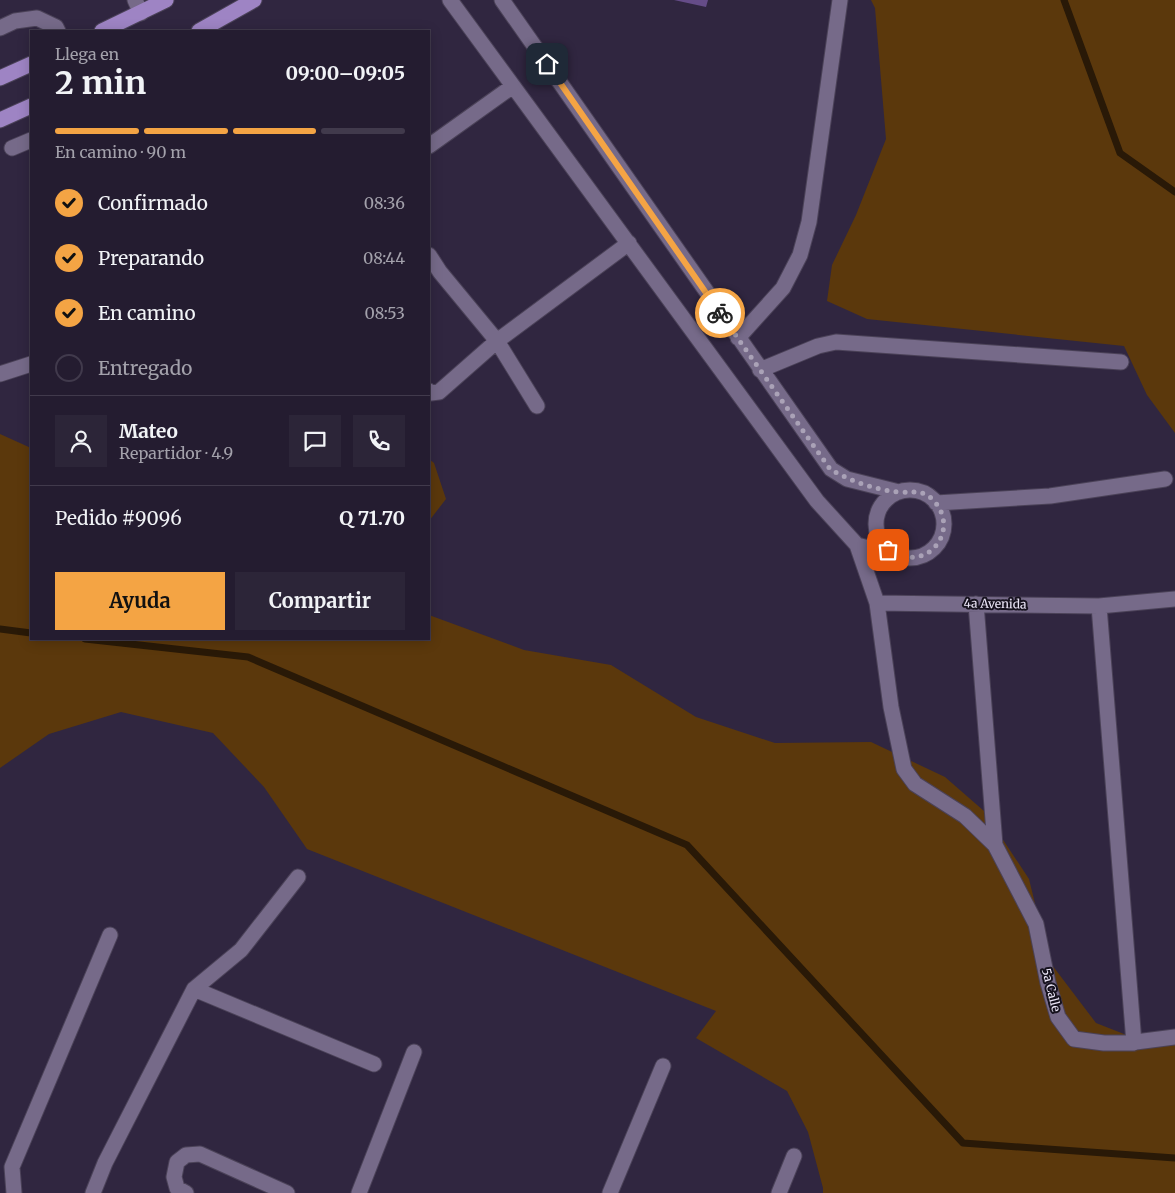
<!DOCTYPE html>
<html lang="es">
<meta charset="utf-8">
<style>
body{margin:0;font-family:Merriweather,serif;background:#2c2538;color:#f1f3f6;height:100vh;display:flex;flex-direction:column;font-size:19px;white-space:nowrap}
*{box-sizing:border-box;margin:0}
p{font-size:16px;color:#a3a1ab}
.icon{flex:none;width:28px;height:28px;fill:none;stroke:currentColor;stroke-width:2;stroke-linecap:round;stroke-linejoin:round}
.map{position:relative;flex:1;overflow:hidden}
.panel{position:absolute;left:30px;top:30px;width:400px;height:610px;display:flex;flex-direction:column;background:#241c30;border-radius:0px;box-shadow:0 2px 12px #0003,0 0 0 1px #413a4c}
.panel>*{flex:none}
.pin{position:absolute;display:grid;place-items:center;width:42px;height:42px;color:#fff;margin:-21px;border-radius:10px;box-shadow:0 2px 8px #0006}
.courier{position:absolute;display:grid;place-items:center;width:50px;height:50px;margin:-25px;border:4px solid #f4a444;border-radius:50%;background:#fff;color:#222;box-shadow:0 1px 6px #0007}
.head em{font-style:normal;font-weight:700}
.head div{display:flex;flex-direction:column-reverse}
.head{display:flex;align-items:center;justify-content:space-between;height:85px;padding:0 25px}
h1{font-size:32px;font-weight:700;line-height:38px}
.bar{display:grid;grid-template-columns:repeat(4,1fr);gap:8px 5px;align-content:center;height:60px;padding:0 25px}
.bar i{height:6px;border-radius:4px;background:#413a4c}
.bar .on{background:#f4a444}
.bar p{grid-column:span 4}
.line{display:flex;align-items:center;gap:12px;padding:0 25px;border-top:1px solid #413a4c}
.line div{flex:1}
.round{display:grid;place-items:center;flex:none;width:52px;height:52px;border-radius:0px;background:#2c2538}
ol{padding:0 25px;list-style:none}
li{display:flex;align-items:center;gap:15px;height:55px}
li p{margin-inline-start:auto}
li .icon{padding:5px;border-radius:50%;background:#f4a444;color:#111;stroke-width:4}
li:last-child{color:#a3a1ab}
li i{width:28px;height:28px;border:2px solid #413a4c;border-radius:50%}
.cta{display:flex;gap:10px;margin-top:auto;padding:10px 25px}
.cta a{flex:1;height:58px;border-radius:0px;background:#f4a444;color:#111;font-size:20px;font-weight:700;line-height:58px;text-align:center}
.cta a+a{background:#2c2538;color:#f1f3f6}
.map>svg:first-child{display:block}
.green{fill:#5b380c}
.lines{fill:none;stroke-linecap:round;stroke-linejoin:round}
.stream{stroke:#291907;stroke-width:7}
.building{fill:#654c88}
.minor-casing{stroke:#4b4258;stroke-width:17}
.major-casing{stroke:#4b4258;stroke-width:17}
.minor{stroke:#766a89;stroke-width:15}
.major{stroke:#9e84c4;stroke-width:15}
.done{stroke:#aaa2b7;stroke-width:5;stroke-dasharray:0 9}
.route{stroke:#f4a444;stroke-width:6}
.labels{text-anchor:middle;stroke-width:4;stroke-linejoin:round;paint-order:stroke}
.street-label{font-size:12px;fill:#ebe5f7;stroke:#16121e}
</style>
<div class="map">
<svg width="1175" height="1193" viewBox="0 0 1175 1193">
<rect width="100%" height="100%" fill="#302640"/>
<path class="green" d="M871,0H1175V433L1147,395L1124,346L867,319L827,301L832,265L856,215L886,139L875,8Z
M0,434L31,448V639H429V615L524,650L611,665L696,717L775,743L871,742L945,777L984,811L1029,879L1049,961L1096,1023L1152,1045L1175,1040V1193H823V1188L808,1132L787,1091L696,1038L716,1011L307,849L264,787L213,733L121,712L49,734L0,768Z
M429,459L434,463L446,499L429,521Z"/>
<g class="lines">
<path class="stream" d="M1064,0L1120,153L1175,192
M0,629L31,633
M85,639L248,657L687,845L963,1143L1175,1158"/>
</g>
<path class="building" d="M674,0H708L706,7Z"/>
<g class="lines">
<defs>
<path id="minor" d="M135,0L141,13
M450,0L817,501L857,545L895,555
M502,0L831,469L847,479L899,492
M0,28L15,21L37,18L56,27L58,31
M429,146L513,86
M12,148L31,140
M429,255L440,272L497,341L537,406
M738,338L783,288L800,255L809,222L840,0
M760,370L818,346L836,342L1121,362
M0,374L31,364
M429,391L431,393L439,392L497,341L629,243
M876 524a34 34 0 1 1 68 0a34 34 0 1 1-68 0Z
M936,503L1050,496L1165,479
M857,545L877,603L1099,606L1175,599
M877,603L891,707L904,769L915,784L965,816L995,845L1036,924L1048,983L1058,1017L1074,1039L1104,1043H1128L1175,1037
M976,604L995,845
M1099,606L1134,1043
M194,989L374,1064
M14,1193L12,1167L110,935
M93,1193L105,1163L194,989L241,950L298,877
M186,1193L177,1188L174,1177L177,1162L186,1155L200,1154L287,1193
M359,1193L414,1052
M610,1193L663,1066
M779,1193L794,1156"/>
<path id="major" d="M102,31L166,0
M199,31L254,0
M0,78L31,64
M0,120L31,106"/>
</defs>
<use href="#minor" class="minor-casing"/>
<use href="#major" class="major-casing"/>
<use href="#minor" class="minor"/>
<use href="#major" class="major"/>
</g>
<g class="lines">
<path class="done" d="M720,313L830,469C850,481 876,490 899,492C911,493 921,489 931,498C963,527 929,576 888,550"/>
<path class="route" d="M547,64L720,313"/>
</g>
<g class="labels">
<g class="street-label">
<text transform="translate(995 604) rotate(1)" y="4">4a Avenida</text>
<text transform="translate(1051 990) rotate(76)" y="4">5a Calle</text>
</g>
</g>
</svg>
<div class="pin" style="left:888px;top:550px;background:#ea580c"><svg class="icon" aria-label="bag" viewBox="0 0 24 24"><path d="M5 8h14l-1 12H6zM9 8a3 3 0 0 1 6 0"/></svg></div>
<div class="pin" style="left:547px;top:64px;background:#1f2937"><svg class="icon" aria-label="home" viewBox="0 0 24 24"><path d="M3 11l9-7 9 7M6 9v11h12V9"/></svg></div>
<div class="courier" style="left:720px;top:313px"><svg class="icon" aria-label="bike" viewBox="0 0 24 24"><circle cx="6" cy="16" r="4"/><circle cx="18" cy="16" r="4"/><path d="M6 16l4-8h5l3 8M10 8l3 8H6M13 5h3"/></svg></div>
<section class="panel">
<div class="head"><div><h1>2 min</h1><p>Llega en</p></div><em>09:00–09:05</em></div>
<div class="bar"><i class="on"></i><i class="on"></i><i class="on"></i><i></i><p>En camino · 90 m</p></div>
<ol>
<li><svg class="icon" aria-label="check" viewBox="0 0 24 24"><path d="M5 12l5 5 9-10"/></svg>Confirmado<p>08:36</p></li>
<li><svg class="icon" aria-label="check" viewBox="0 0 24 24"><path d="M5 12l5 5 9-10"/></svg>Preparando<p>08:44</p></li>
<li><svg class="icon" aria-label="check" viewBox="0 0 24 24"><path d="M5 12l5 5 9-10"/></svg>En camino<p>08:53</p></li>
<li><i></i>Entregado</li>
</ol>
<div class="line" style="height:90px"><a class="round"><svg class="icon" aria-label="person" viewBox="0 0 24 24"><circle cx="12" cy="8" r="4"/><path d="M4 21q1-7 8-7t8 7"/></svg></a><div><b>Mateo</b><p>Repartidor · 4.9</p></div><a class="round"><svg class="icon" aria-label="chat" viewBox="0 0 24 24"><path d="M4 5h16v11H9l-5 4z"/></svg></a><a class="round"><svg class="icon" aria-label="phone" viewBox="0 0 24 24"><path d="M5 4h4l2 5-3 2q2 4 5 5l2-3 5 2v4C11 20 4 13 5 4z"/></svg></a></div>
<div class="line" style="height:65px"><div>Pedido #9096</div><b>Q 71.70</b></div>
<div class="cta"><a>Ayuda</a><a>Compartir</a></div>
</section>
</div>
